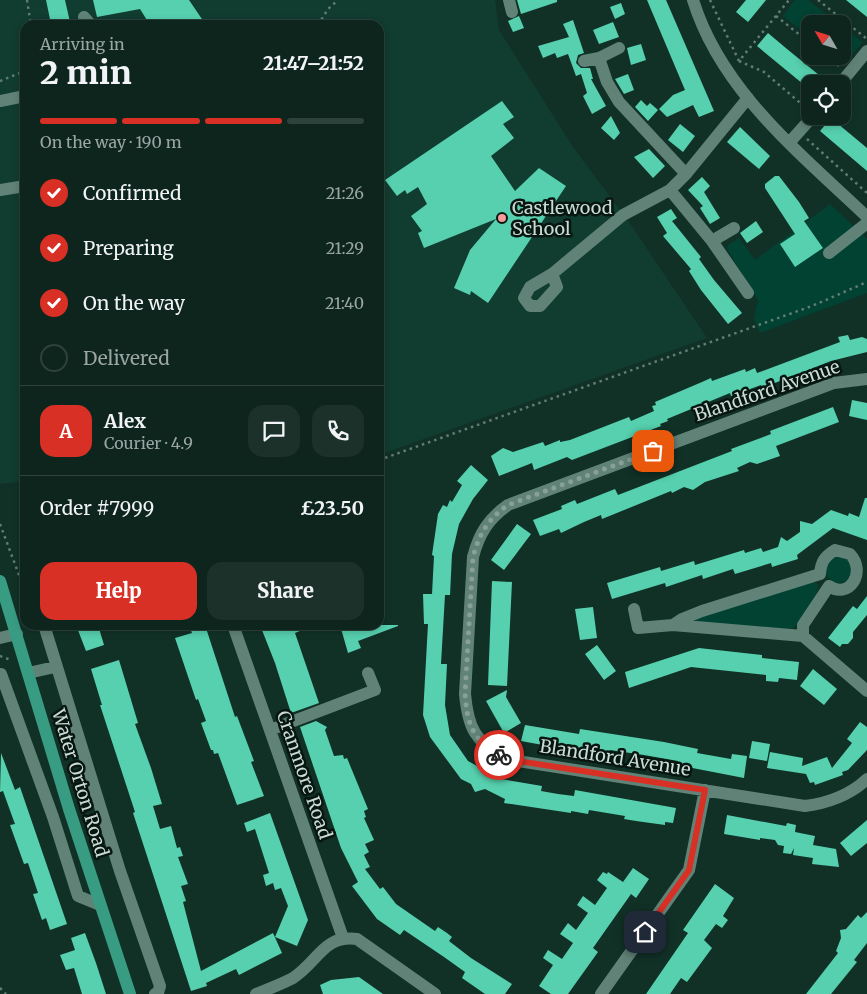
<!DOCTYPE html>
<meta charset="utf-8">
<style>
body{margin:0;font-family:Merriweather,serif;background:#1b312a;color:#f1f3f6;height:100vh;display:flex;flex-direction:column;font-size:19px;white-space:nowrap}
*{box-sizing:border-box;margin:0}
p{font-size:16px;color:#9aa5a4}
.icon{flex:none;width:28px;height:28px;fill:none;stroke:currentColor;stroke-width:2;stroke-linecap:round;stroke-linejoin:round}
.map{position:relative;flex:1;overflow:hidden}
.sheet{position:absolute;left:20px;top:20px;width:364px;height:610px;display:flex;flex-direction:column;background:#0d251d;border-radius:15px;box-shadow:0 2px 8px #0003,0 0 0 1px #2d423b}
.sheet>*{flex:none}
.needle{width:32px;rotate:309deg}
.fabs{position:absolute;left:801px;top:15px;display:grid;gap:10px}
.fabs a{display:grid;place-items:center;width:50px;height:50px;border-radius:10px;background:#0d251d;box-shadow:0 2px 8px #0003,0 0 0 1px #2d423b;font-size:25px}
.pin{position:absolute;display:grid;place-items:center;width:42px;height:42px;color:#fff;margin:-21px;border-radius:10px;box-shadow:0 2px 8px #0006}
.courier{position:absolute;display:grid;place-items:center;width:50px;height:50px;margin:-25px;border:4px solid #d93025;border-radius:50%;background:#fff;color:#222;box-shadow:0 1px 6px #0007}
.summary em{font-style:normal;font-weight:800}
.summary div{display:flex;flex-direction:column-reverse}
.summary{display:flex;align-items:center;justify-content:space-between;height:85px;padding:0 20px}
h1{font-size:32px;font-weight:800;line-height:38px}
.bar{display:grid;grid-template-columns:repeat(4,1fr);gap:8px 5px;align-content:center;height:60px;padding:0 20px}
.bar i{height:6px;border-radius:4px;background:#2d423b}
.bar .on{background:#d93025}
.bar p{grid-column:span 4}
.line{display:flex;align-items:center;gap:12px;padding:0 20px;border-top:1px solid #2d423b}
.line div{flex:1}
.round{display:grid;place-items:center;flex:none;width:52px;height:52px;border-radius:15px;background:#1b312a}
ol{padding:0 20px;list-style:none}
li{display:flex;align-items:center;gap:15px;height:55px}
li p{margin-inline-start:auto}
li .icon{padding:5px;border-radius:50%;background:#d93025;color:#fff;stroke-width:4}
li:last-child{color:#9aa5a4}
li i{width:28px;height:28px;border:2px solid #2d423b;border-radius:50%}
.action{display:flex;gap:10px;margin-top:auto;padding:10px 20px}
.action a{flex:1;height:58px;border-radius:15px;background:#d93025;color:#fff;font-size:20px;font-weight:800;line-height:58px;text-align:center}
.action a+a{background:#1b312a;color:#f1f3f6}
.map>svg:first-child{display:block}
.built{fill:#113c30}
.green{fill:#014233}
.building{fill:#56d0ae}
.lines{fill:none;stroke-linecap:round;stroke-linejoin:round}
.path{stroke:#627c74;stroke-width:2.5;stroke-dasharray:2.5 4;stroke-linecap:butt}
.minor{stroke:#618377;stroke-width:12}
.major{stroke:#389c83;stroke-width:12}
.done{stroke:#89a097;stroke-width:5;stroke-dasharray:0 9}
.route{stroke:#d93025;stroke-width:6}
.poi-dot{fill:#f59b99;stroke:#081611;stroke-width:2}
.labels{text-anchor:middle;stroke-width:5;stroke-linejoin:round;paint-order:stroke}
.poi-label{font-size:18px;fill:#c9dbd4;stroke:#081611;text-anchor:start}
.street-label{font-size:18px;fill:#c9dbd4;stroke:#081611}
</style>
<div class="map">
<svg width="867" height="994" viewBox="0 0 867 994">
<rect width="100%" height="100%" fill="#113127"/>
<path class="built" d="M0,0H495L499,30L573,147L629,222L707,338L379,455V25H25V481L0,484Z"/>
<path class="green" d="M795,0H808L839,24H810V37L783,16Z
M843,27L862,42L845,65L834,56H842Z
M830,204L867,239V293L760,333L754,319L758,300L727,249L728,245L739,238L755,260Z
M826 570a13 13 0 1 1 26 0a13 13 0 1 1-26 0Z
M813,581L818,585L817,592L805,614L794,628L755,630L691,625L695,617Z"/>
<path class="building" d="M46,0H65L70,22L51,24Z
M93,0H189L206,25H150L140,9L97,17Z
M517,0H557V2L521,14Z
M647,0H666L714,111L699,117L693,105L667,117L659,109L673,95L685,90Z
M746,0H766L748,22L736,12Z
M846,0H867V17Z
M621,3L625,14L615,19L610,7Z
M519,16L524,28L513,32L508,21Z
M573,20L584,53L578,55L576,63L581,68H590L593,79H591L606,106L592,114L583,96L587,93L581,74L576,76L568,54L557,58L555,53L543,58L538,46L569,37L563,24Z
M613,22L619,37L599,44L593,30Z
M768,33L787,49L830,84H803L757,46Z
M641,44L646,60L631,65L627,48Z
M628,74L634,90L624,94L615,79Z
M641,100L647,106L650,103L658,110L648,121L635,107Z
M502,101L514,117L503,124L514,138L491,156L515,191L539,168L566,186L488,303L471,291L470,295L454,288L470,250L496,219L424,248L418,233L422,231L411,216L427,204L418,187L407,194L405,190L397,196L385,180Z
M611,116L620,133L614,140L601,128Z
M831,118L867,148V171L820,131Z
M680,124L695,136L683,152L668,140Z
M740,127L770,156L759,169L727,142Z
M649,149L665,166L653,178L634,157Z
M775,176H779L799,202L809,218L804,221L823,248L795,267L780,244L795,234L765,188V184Z
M702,177L710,186L704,192L720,218L710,224L700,208L703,206L688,190Z
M671,209L677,218L672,221L701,257L699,259L714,280L742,313L728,324L701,290L689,271L691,269L663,236L667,233L657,217Z
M756,221L763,232L747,243L740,233Z
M848,335L850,340L862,337L867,339V352L831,361L762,388L761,385L731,396L730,393L667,419L668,421L660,424L661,426L572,460L567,457L534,470L532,463L499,476L491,456L503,448L513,452L543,442L545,446L560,440V442L570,440L629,417L631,421L654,411L652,406L656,405L655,402L702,382L711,378L712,381L745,369L746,372L755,368L757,373L840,342L838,337Z
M852,400L867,403V420L849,416Z
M833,407L839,422L776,446L780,456L757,464L750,462L737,468L739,471L705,482L693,490L684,487L672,493L671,491L602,519L601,515L584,522L561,533L559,529L540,536L533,520L562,509L561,506L575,500L577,504L615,489L618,495L732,451L731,449L771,434L770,431Z
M471,465L488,480L473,499L459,524L452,554L450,595H445L441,664H447L445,705L450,735L468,761L501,779L542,786L541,791L558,794L574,796L575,790L676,808L673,823L665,822V825L636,821L624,819L625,816L589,810L588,814L571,811V813L504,803L505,799L485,789L475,792L471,784L461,779L430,737L423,715L428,624H424L423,594H432L434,556L432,555L438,514L443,505L447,507L450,500L452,502L462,485L457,481Z
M865,498H867V540L833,528L797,555L798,559L772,567L771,563L735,574L733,569L703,579L702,575L666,587L665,583L612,599L607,583L660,567L661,571L694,561L695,565L744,550L745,553L761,548L763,552L778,547L781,537L787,541L800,532V521L812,524L831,510L848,516L849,513L859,517Z
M517,524L531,534L504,570L491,560Z
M492,581L512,582L507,686L488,685Z
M867,596V615L853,632V638L848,644H842L840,647L828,638L853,606L857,609Z
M593,607L597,638L580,640L575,609Z
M76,625H98L104,645L86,651Z
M189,625H205L235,717L237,716L254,761L251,762L264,796L237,805L218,753L214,754L213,750H211L201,723L206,721L198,699L196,700L175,638L192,633Z
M260,625H279L280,628L289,625H314L295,633L319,703L291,713L275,663Z
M340,625H398V626L358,641L361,648L348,653Z
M597,645L616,671L604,680L585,654Z
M699,648L762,655V658L799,662L797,680L779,678L778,682L766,681V675L691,667L629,688L625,672Z
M119,660L138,723L135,724L151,768L162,804L153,806L160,829L171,826L177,848L180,847L183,856L178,857L188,884L181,886L186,901L183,902L201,971L273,933L282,953L239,975L236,969L206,983L207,986L191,991L133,813L135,812L100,705H102L91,669Z
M813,669L837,689L824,705L800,686Z
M507,690L506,697L521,723L504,733L486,701Z
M316,721L327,727L325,730L334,756L343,755L344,759L347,758L368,809L364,811L366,817L364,818L374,840L365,844L369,852L364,855L370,867L365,869L380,889L383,887L396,904L435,931L438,927L447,933L452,937L449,941L471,958L512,984L505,994H485L462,978L465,972L444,957L404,930L400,935L377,919L352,886L358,882L341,848L300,727Z
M860,722L867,727V750L848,770L842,772L843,775L815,785L814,782L810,783L806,774L767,768L770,752L803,758L802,766L827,757L832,768L852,743L847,739Z
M525,725L579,734L580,729L664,742L698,749L697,753L731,759L732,754L747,756L744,778L677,765L678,761L644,755L610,750L609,755L576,749L575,751L521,741Z
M752,741L770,744L767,761L749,758Z
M1,753L15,790L20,787L67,924L50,930L46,918L42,920L33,894L38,893L28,863L24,864L10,825L15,824L12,816L3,791L0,792Z
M270,813L308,920L297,946L275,937L288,906L281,888L275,890L273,883L266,886L263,875L269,873L255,829L247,832L244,823Z
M727,815L786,826L787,823L796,825L795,832L815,836L813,845L836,849L839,867L812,864L813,858L793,855L794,848L791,854L783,853L784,846L778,845L775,840L760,838V840L724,834Z
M867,820V843L851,856L840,843Z
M633,868L649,879L636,898L631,894L593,948L598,952L568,994H551L539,986L553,965L543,958L548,950L562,959L573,943L560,934L568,923L576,930L588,913L577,905L583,896L595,905L607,888L597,880L603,872L607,874L608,872L623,882Z
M715,884L734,898L723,916L728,920L722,928L716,924L704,940L712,948L687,982L681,978L670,994H646L688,933L683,930Z
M867,912V943L854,960L857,962L831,994H806L838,953L836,951L841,938L840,930L846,929L858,915L861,918Z
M85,933L96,963L106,994H82L74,968L66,970L60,955L75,950L71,938Z
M359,977L383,994H323L320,985L331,980Z"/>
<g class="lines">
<path class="path" d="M27,0L31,25
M710,0L739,61L789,0
M818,0L867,39
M776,16L810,43
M318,25L328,9L338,0
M827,56L839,66
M739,61L764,72L805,107
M0,81L25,71
M23,82L25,81
M807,139L867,193
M379,460L812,306L867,282
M0,524L25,591
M0,656L11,660
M0,988L6,994"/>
<path class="minor" d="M509,0L512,12
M693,0C721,91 801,154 867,217
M84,17L91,25
M599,58L619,48
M584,61L599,58L607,82L619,102L686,174
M840,84L867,51
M0,101L25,96
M789,143L813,116
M0,190L25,186
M670,190L712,241L748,293
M712,241L734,228
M829,253L867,223
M552,274L557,287L540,306H530L524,298L530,287L552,274L623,215L670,190L686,174L748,98
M867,379L834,383L508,505C488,519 479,534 473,557L465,694C468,728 475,741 505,759L805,806C828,803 850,795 867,779
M634,609L638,628L673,625
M44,625L120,871L160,986L158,993L155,994
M233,625L343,938
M803,636V625L829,586C849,600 867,572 850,554L835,550C824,557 821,562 820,574L702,611L682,619L673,625L803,636L867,691
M0,638L17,634
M28,673L55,667
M1,674L53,817L78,896L100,905
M270,730L375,690L368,673
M256,994C268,989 282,984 293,978C319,961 323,935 357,939L435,994
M601,994L689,870L705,790"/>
<path class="major" d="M0,581L69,809L130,994"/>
</g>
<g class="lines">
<path class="done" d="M499,755C472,739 467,723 465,694L473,557C479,534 488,519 508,505L653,451"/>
<path class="route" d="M499,755L505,759L705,790L689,870L645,932"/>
</g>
<circle class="poi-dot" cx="502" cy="218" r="5"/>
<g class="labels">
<g class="poi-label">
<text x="512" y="214">Castlewood<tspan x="512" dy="21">School</tspan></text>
</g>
<g class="street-label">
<text transform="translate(767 391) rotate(-19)" y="6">Blandford Avenue</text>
<text transform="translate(615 758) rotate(9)" y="6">Blandford Avenue</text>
<text transform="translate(304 775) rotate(71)" y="6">Cranmore Road</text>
<text transform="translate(80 783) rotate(73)" y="6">Water Orton Road</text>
</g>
</g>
</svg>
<div class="fabs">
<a><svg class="needle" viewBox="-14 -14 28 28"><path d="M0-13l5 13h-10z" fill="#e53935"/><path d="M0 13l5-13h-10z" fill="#9aa5a4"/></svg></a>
<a><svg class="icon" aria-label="locate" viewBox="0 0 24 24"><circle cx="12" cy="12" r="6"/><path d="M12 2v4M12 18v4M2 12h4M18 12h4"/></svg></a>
</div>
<div class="pin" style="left:653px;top:451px;background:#ea580c"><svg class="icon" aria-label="bag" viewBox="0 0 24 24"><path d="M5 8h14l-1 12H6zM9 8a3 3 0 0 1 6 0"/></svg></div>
<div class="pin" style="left:645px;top:932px;background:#1f2937"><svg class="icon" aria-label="home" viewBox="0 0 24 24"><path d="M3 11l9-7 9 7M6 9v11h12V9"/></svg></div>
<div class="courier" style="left:499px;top:755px"><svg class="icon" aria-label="bike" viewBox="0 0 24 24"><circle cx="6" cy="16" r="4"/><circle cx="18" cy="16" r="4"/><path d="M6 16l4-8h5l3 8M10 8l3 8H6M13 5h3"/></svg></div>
<section class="sheet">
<div class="summary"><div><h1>2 min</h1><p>Arriving in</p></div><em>21:47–21:52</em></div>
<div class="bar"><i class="on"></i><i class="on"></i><i class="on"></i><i></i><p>On the way · 190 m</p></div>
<ol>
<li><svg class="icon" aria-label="check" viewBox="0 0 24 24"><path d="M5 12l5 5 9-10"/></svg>Confirmed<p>21:26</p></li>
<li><svg class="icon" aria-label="check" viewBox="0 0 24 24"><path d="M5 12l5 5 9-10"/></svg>Preparing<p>21:29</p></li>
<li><svg class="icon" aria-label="check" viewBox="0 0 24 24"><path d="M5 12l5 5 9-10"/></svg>On the way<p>21:40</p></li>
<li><i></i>Delivered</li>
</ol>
<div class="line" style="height:90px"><b class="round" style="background:#d93025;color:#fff">A</b><div><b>Alex</b><p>Courier · 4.9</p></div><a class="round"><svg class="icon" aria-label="chat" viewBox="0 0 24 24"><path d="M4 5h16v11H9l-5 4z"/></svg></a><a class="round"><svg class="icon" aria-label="phone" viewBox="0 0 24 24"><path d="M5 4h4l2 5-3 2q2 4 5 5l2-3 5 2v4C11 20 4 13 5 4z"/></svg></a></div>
<div class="line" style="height:65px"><div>Order #7999</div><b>£23.50</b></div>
<div class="action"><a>Help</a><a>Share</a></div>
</section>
</div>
